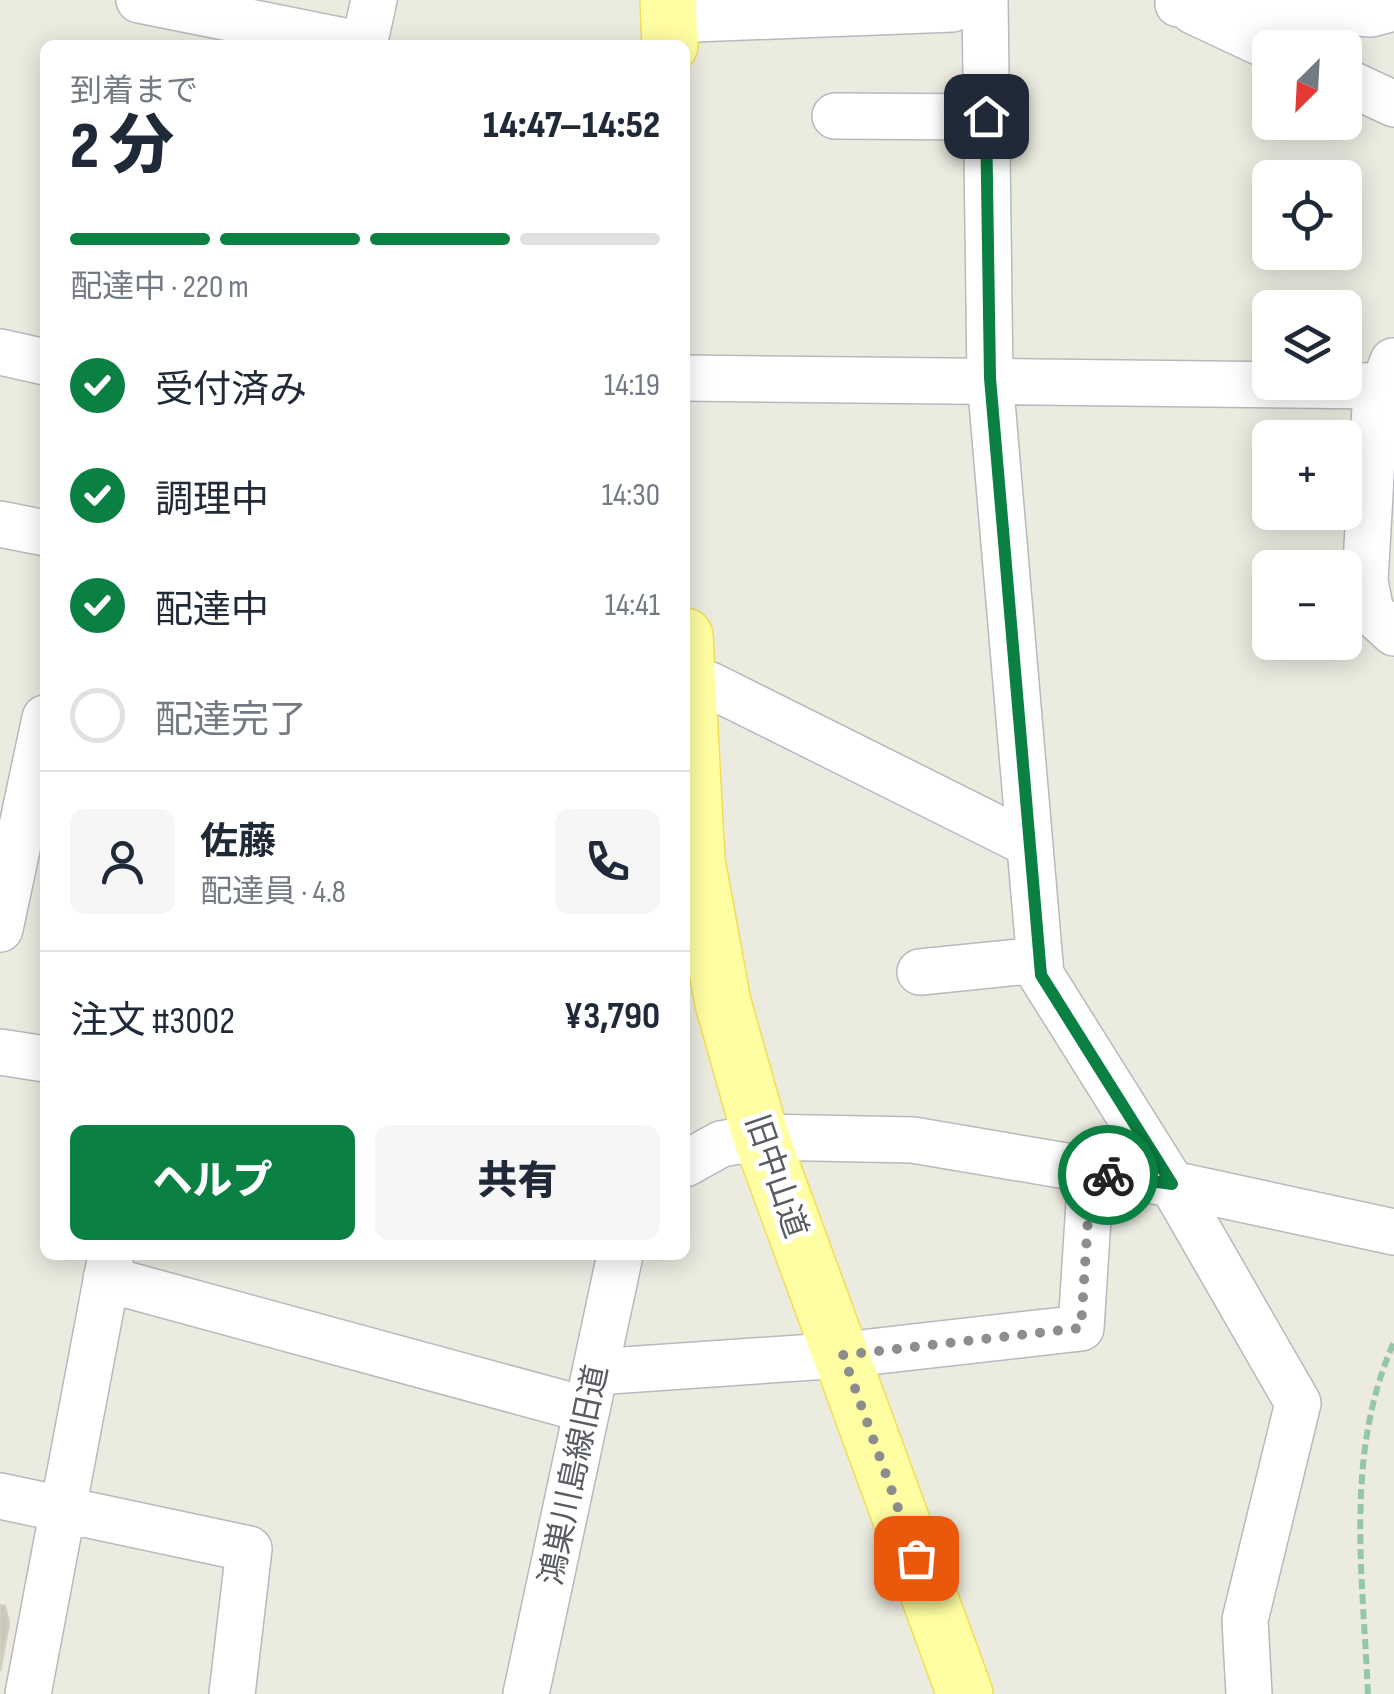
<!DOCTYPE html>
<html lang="ja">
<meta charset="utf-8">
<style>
body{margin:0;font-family:"Sofia Sans Condensed","Noto Sans JP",sans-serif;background:#f6f6f7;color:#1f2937;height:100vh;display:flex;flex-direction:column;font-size:38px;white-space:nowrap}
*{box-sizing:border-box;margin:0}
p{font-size:32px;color:#747a83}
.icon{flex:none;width:55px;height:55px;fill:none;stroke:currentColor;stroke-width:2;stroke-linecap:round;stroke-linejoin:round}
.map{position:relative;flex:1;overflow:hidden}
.side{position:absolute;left:40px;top:40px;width:650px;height:1220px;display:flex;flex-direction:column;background:#fff;border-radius:15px;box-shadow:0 5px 25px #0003}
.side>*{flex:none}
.needle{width:65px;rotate:204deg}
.tools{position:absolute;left:1252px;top:30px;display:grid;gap:20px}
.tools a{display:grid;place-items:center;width:110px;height:110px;border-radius:15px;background:#fff;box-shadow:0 5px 25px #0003;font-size:50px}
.pin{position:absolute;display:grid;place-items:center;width:85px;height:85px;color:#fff;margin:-42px;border-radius:20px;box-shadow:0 5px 15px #0006}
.courier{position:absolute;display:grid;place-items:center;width:100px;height:100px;margin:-50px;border:8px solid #0b8043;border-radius:50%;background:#fff;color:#222;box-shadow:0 2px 12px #0007}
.summary em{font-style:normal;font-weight:800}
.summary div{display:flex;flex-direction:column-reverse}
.summary{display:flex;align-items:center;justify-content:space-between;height:170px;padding:0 30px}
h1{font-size:65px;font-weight:800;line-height:75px}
.bar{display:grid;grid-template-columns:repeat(4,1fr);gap:15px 10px;align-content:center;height:120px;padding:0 30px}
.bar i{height:12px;border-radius:8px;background:#e0e1e3}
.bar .active{background:#0b8043}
.bar p{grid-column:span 4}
.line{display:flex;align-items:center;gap:25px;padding:0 30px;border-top:2px solid #e0e1e3}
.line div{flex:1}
.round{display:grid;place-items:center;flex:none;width:105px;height:105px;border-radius:15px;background:#f6f6f7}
ol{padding:0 30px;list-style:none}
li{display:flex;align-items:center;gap:30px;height:110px}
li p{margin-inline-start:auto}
li .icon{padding:10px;border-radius:50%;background:#0b8043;color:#fff;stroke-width:4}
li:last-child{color:#747a83}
li i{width:55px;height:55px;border:5px solid #e0e1e3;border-radius:50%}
.action{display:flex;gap:20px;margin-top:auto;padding:20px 30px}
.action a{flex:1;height:115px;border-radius:15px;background:#0b8043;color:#fff;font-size:40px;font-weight:800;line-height:115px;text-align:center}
.action a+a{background:#f6f6f7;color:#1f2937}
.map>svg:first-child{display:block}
.building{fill:#c9c8bf;stroke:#d1cebe;stroke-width:2.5}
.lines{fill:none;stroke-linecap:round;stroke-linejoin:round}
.minor-casing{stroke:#b8b9bf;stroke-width:48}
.major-casing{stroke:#f3de52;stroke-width:58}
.path{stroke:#94c6a9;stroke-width:6;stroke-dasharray:10 5;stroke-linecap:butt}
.minor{stroke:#fff;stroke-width:45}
.major{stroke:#fffea2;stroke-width:55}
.done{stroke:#8c8d8d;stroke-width:10;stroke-dasharray:0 18}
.route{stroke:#0b8043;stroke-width:12}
.labels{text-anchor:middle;stroke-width:10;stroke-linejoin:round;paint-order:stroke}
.street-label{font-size:32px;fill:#585b61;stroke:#fff}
</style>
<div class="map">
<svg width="1394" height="1694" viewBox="0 0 1394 1694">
<rect width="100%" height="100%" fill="#ecebe0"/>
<path class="building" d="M0,1605L5,1606L9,1623L0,1671Z"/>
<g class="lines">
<defs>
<path id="minor" d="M139,0L364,45
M985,0L990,379L1041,975L1172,1184L1298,1403L1245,1620L1249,1694
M1178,4L1201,1L1371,14L1394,8
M1193,11L1272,48
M669,20L952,9
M364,45L374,0
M1345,81L1394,104
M835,116L987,117
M0,352L45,362
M1393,361L1375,407L1365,581L1371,612L1394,633
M685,378L1380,386
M0,524L45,533
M686,680L710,685L1029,844
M0,929L45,718
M920,972L1040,960
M0,1052L45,1059
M685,1164L721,1144L761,1137L913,1140L1172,1184L1394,1232
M106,1279L587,1410
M595,1372L843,1355L1081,1328L1091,1172
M0,1496L249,1549L232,1694
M28,1694L111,1255
M526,1694L620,1255"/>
<path id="major" d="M668,0L670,45
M685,636L697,861L723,1003L761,1137L965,1694"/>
</defs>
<use href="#minor" class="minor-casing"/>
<use href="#major" class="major-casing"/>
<path class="path" d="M1368,1694C1363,1575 1344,1454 1394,1342"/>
<use href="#minor" class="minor"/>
<use href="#major" class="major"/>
</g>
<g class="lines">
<path class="done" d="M916,1558L843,1355L1081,1328L1091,1172L1108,1175"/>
<path class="route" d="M986,116L990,378L1041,975L1172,1184L1108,1175"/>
</g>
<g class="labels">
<g class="street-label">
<text transform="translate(777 1176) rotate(71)" y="11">旧中山道</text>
<text transform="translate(573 1475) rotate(-78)" y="11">鴻巣川島線旧道</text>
</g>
</g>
</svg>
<div class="tools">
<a><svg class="needle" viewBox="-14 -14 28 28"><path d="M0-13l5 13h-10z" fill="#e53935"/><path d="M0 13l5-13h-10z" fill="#747a83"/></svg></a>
<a><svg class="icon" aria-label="locate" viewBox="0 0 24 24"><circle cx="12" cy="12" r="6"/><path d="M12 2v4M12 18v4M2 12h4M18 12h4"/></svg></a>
<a><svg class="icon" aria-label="layers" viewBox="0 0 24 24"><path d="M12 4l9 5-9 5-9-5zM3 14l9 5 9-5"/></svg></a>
<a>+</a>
<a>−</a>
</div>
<div class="pin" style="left:916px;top:1558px;background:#ea580c"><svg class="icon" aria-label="bag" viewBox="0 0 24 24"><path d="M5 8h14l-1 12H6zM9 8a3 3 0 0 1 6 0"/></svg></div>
<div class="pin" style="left:986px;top:116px;background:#1f2937"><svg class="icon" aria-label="home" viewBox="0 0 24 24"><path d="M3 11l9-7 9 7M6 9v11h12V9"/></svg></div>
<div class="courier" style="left:1108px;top:1175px"><svg class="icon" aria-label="bike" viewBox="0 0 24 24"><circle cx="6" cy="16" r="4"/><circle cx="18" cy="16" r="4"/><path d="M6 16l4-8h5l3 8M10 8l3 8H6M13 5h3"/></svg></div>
<section class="side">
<div class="summary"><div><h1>2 分</h1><p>到着まで</p></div><em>14:47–14:52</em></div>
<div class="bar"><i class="active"></i><i class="active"></i><i class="active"></i><i></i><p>配達中 · 220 m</p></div>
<ol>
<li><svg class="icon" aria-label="check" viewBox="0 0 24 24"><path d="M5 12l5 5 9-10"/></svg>受付済み<p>14:19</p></li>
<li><svg class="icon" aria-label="check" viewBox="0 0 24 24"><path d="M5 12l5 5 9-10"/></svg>調理中<p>14:30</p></li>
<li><svg class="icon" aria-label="check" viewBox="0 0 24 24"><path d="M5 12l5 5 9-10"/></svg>配達中<p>14:41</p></li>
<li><i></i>配達完了</li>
</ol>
<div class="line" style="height:180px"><a class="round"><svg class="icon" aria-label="person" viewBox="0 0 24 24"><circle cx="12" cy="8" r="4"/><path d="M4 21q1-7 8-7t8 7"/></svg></a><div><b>佐藤</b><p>配達員 · 4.8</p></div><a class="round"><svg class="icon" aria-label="phone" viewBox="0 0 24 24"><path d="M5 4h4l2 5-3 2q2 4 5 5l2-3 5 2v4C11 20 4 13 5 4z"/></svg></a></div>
<div class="line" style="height:130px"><div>注文 #3002</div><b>¥3,790</b></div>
<div class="action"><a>ヘルプ</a><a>共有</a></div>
</section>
</div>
